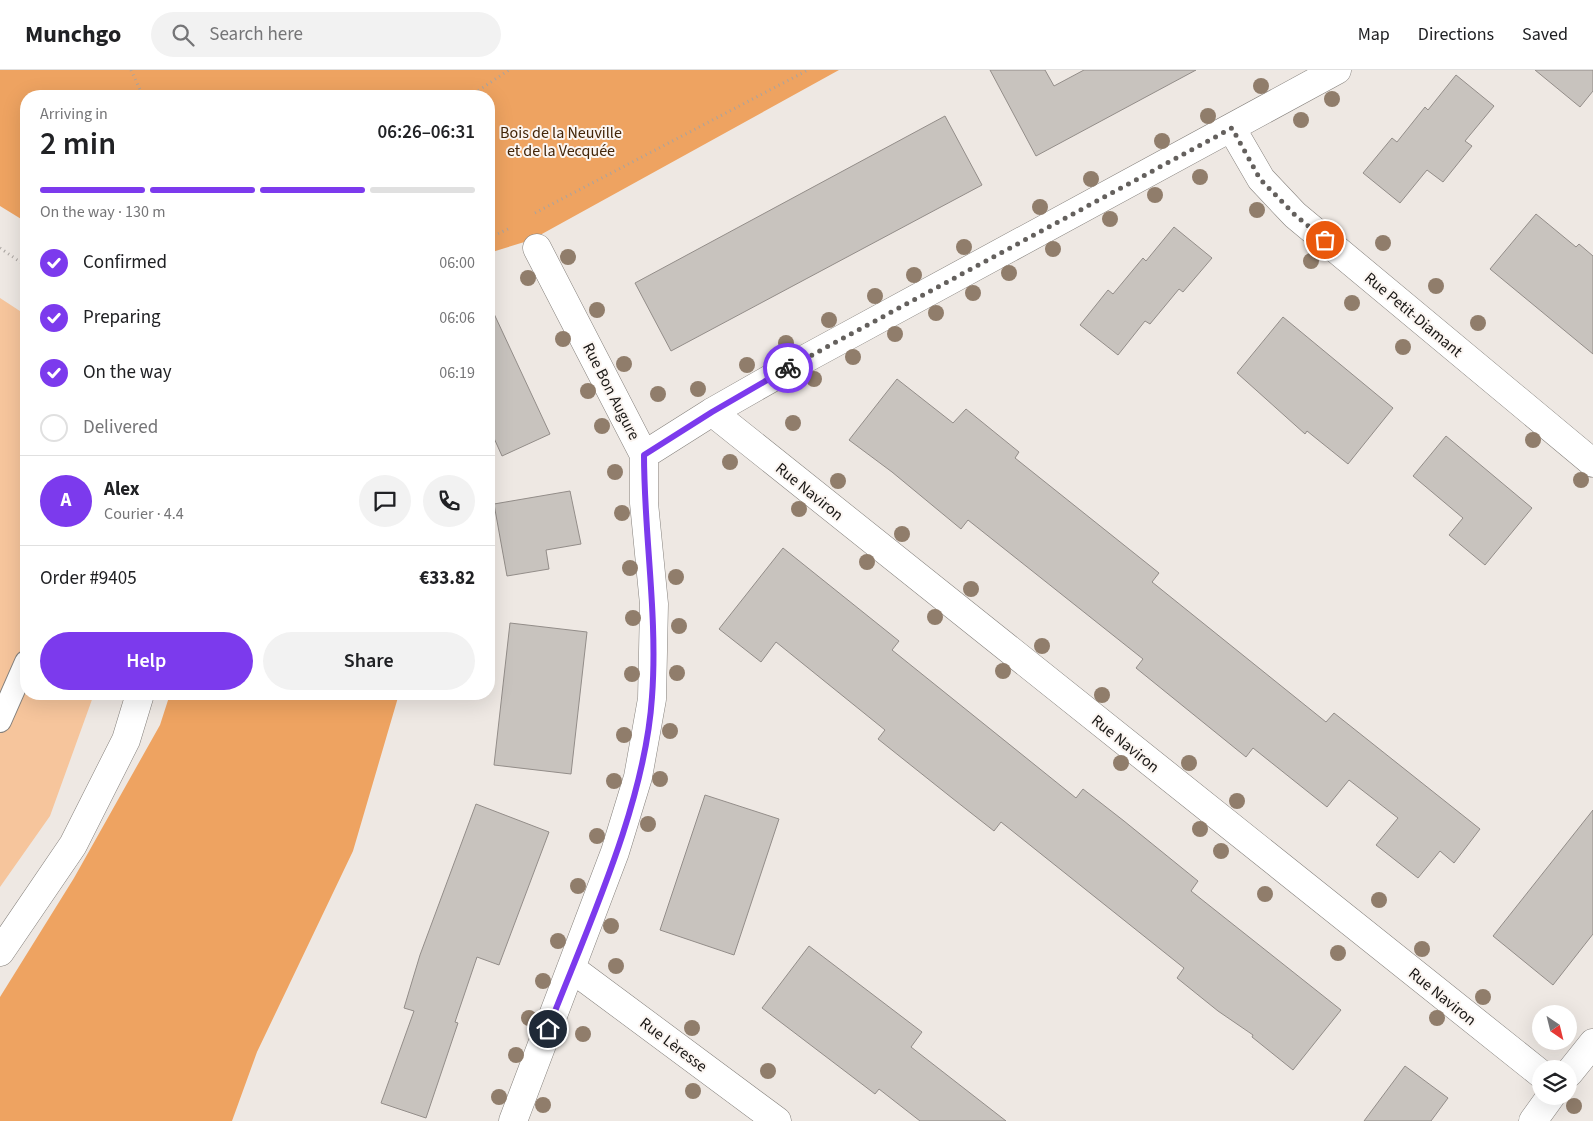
<!DOCTYPE html>
<meta charset="utf-8">
<style>
body{margin:0;font-family:"Source Sans 3",sans-serif;background:#f2f2f2;color:#202124;height:100vh;display:flex;flex-direction:column;font-size:19px;white-space:nowrap}
*{box-sizing:border-box;margin:0}
p{font-size:16px;color:#757577}
.icon{flex:none;width:28px;height:28px;fill:none;stroke:currentColor;stroke-width:2;stroke-linecap:round;stroke-linejoin:round}
.map{position:relative;flex:1;overflow:hidden}
.sheet{position:absolute;left:20px;top:20px;width:475px;height:610px;display:flex;flex-direction:column;background:#fff;border-radius:20px;box-shadow:0 5px 20px #0002}
.sheet>*{flex:none}
.needle{width:32px;rotate:145deg}
.buttons{position:absolute;left:1532px;top:935px;display:grid;gap:10px}
.buttons a{display:grid;place-items:center;width:45px;height:45px;border-radius:50%;background:#fff;box-shadow:0 5px 20px #0002;font-size:25px}
.pin{position:absolute;display:grid;place-items:center;width:42px;height:42px;color:#fff;margin:-21px;border:2px solid #fff;border-radius:50%;box-shadow:0 1px 5px #0007}
.courier{position:absolute;display:grid;place-items:center;width:50px;height:50px;margin:-25px;border:4px solid #7c3aed;border-radius:50%;background:#fff;color:#222;box-shadow:0 1px 6px #0007}
.head em{font-style:normal;font-weight:600}
.head div{display:flex;flex-direction:column-reverse}
.head{display:flex;align-items:center;justify-content:space-between;height:85px;padding:0 20px}
h1{font-size:32px;font-weight:600;line-height:38px}
.bar{display:grid;grid-template-columns:repeat(4,1fr);gap:8px 5px;align-content:center;height:60px;padding:0 20px}
.bar i{height:6px;border-radius:4px;background:#e0e0e0}
.bar .on{background:#7c3aed}
.bar p{grid-column:span 4}
.line{display:flex;align-items:center;gap:12px;padding:0 20px;border-top:1px solid #e0e0e0}
.line div{flex:1}
.round{display:grid;place-items:center;flex:none;width:52px;height:52px;border-radius:26px;background:#f2f2f2}
ol{padding:0 20px;list-style:none}
li{display:flex;align-items:center;gap:15px;height:55px}
li p{margin-inline-start:auto}
li .icon{padding:5px;border-radius:50%;background:#7c3aed;color:#fff;stroke-width:4}
li:last-child{color:#757577}
li i{width:28px;height:28px;border:2px solid #e0e0e0;border-radius:50%}
.primary-button{display:flex;gap:10px;margin-top:auto;padding:10px 20px}
.primary-button a{flex:1;height:58px;border-radius:30px;background:#7c3aed;color:#fff;font-size:20px;font-weight:600;line-height:58px;text-align:center}
.primary-button a+a{background:#f2f2f2;color:#202124}
header{display:flex;align-items:center;gap:30px;box-sizing:border-box;height:70px;padding:0 25px;background:#fff;border-bottom:1px solid #e0e0e0}
header strong{font-size:24px}
nav{display:flex;gap:28px;margin-inline-start:auto;font-size:18px}
.search{width:350px;height:45px;background:#f2f2f2;display:flex;align-items:center;gap:12px;box-sizing:border-box;padding:0 18px;border-radius:28px;color:#757577;font-size:19px}
.map>svg:first-child{display:block}
.green{fill:#f6c59c}
.forest{fill:#eea361}
.building{fill:#c8c3be;stroke:#938d89}
.lines{fill:none;stroke-linecap:round;stroke-linejoin:round}
.lane-casing{stroke:#85807c;stroke-width:24}
.street-casing{stroke:#85807c;stroke-width:29}
.path{stroke:#a9a4a0;stroke-width:3;stroke-dasharray:1 4;stroke-linecap:butt}
.lane{stroke:#fff;stroke-width:22}
.street{stroke:#fff;stroke-width:28}
.tree{fill:#907d6b}
.done{stroke:#64605d;stroke-width:5;stroke-dasharray:0 9}
.route{stroke:#7c3aed;stroke-width:6}
.labels{text-anchor:middle;stroke-width:4;stroke-linejoin:round;paint-order:stroke}
.park-label{font-size:16px;fill:#432508;stroke:#fbf5f1}
.street-label{font-size:16px;fill:#191715;stroke:#fbf5f1}
</style>
<header>
<strong>Munchgo</strong>
<div class="search"><svg class="icon" aria-label="search" viewBox="0 0 24 24"><circle cx="10" cy="10" r="6"/><path d="M15 15l6 6"/></svg>Search here</div>
<nav><a>Map</a><a>Directions</a><a>Saved</a></nav>
</header>
<div class="map">
<svg width="1593" height="1051" viewBox="0 0 1593 1051">
<rect width="100%" height="100%" fill="#eee8e3"/>
<path class="green" d="M0,228L26,245V624H94L50,746L0,817Z"/>
<path class="forest" d="M0,0H839L531,170L489,183V26H26V152L0,136Z
M170,624H399L353,781L257,982L232,1051H0V927L74,808L160,655Z"/>
<path class="building" d="M990,0H1045L1054,16L1084,0H1196L1036,86Z
M1535,0H1593V21L1580,37Z
M1456,5L1494,36L1465,71L1472,76L1443,112L1427,100L1400,133L1363,103L1392,68L1397,72L1425,37L1428,40Z
M945,46L982,115L671,281L635,213Z
M1536,144L1576,177L1579,174L1593,186V284L1490,199Z
M1174,157L1212,188L1183,222L1179,219L1150,254L1145,251L1118,285L1080,255L1108,220L1113,224L1143,188L1146,191Z
M489,233L550,364L502,386L489,357Z
M1283,247L1393,338L1348,394L1307,361L1305,364L1237,303Z
M897,309L953,353L966,339L1019,382L1015,388L1159,503L1152,512L1326,652L1334,643L1480,759L1454,793L1440,781L1418,808L1376,775L1398,748L1349,710L1327,737L1253,678L1246,687L1136,598L1143,589L1070,531L968,450L961,459L892,402L849,370Z
M1446,366L1532,438L1485,495L1449,465L1463,448L1413,406Z
M570,421L581,474L546,480L549,499L507,506L494,434Z
M783,478L899,571L892,580L1076,728L1083,719L1124,751L1198,811L1191,821L1341,940L1293,1000L1252,967L1253,965L1218,941L1177,908L1184,898L1001,752L994,761L952,728L878,669L885,660L776,572L761,592L719,559Z
M510,553L587,562L571,704L494,695Z
M705,725L779,749L734,885L660,860Z
M476,734L549,762L499,895L477,887L455,952L458,953L426,1048L381,1033L414,941L404,938L420,885Z
M1593,740V864L1553,915L1493,866Z
M809,876L922,962L911,977L1006,1051H920L879,1019L875,1024L762,938Z
M1405,996L1448,1028L1431,1051H1364Z"/>
<g class="lines">
<defs>
<path id="lane" d="M0,651L26,592"/>
<path id="street" d="M1232,59L1261,109L1295,145L1593,393
M712,342L1541,1004
M644,385L712,342L805,289L1337,0
M0,882L73,775L126,670L140,624
M571,898L777,1051
M1569,1003L1593,973
M513,1051L615,782L638,707L652,629L654,534L644,433V385L537,178
M1533,1051L1551,1026"/>
</defs>
<use href="#lane" class="lane-casing"/>
<use href="#street" class="street-casing"/>
<path class="path" d="M131,0L143,26
M470,26L509,0
M535,143L808,0
M489,168L508,159
M0,178L26,196
M21,517L26,521"/>
<use href="#lane" class="lane"/>
<use href="#street" class="street"/>
</g>
<g class="tree">
<circle cx="1261" cy="16" r="8"/>
<circle cx="1332" cy="29" r="8"/>
<circle cx="1208" cy="46" r="8"/>
<circle cx="1301" cy="50" r="8"/>
<circle cx="1162" cy="71" r="8"/>
<circle cx="1200" cy="107" r="8"/>
<circle cx="1091" cy="109" r="8"/>
<circle cx="1155" cy="125" r="8"/>
<circle cx="1040" cy="137" r="8"/>
<circle cx="1257" cy="140" r="8"/>
<circle cx="1110" cy="149" r="8"/>
<circle cx="1383" cy="173" r="8"/>
<circle cx="964" cy="177" r="8"/>
<circle cx="1053" cy="179" r="8"/>
<circle cx="568" cy="187" r="8"/>
<circle cx="1311" cy="191" r="8"/>
<circle cx="1009" cy="203" r="8"/>
<circle cx="914" cy="205" r="8"/>
<circle cx="528" cy="208" r="8"/>
<circle cx="1436" cy="216" r="8"/>
<circle cx="973" cy="223" r="8"/>
<circle cx="875" cy="226" r="8"/>
<circle cx="1352" cy="233" r="8"/>
<circle cx="597" cy="240" r="8"/>
<circle cx="936" cy="243" r="8"/>
<circle cx="829" cy="250" r="8"/>
<circle cx="1478" cy="253" r="8"/>
<circle cx="895" cy="264" r="8"/>
<circle cx="563" cy="269" r="8"/>
<circle cx="786" cy="273" r="8"/>
<circle cx="1403" cy="277" r="8"/>
<circle cx="853" cy="287" r="8"/>
<circle cx="624" cy="294" r="8"/>
<circle cx="747" cy="295" r="8"/>
<circle cx="814" cy="309" r="8"/>
<circle cx="698" cy="319" r="8"/>
<circle cx="588" cy="321" r="8"/>
<circle cx="658" cy="324" r="8"/>
<circle cx="793" cy="353" r="8"/>
<circle cx="602" cy="356" r="8"/>
<circle cx="1533" cy="370" r="8"/>
<circle cx="730" cy="392" r="8"/>
<circle cx="615" cy="402" r="8"/>
<circle cx="1581" cy="410" r="8"/>
<circle cx="838" cy="411" r="8"/>
<circle cx="799" cy="439" r="8"/>
<circle cx="622" cy="443" r="8"/>
<circle cx="902" cy="464" r="8"/>
<circle cx="867" cy="492" r="8"/>
<circle cx="630" cy="498" r="8"/>
<circle cx="676" cy="507" r="8"/>
<circle cx="971" cy="519" r="8"/>
<circle cx="935" cy="547" r="8"/>
<circle cx="633" cy="548" r="8"/>
<circle cx="679" cy="556" r="8"/>
<circle cx="1042" cy="576" r="8"/>
<circle cx="1003" cy="601" r="8"/>
<circle cx="677" cy="603" r="8"/>
<circle cx="632" cy="604" r="8"/>
<circle cx="1102" cy="625" r="8"/>
<circle cx="670" cy="661" r="8"/>
<circle cx="624" cy="665" r="8"/>
<circle cx="1121" cy="693" r="8"/>
<circle cx="1189" cy="693" r="8"/>
<circle cx="660" cy="709" r="8"/>
<circle cx="614" cy="711" r="8"/>
<circle cx="1237" cy="731" r="8"/>
<circle cx="648" cy="754" r="8"/>
<circle cx="1200" cy="759" r="8"/>
<circle cx="597" cy="766" r="8"/>
<circle cx="1221" cy="781" r="8"/>
<circle cx="578" cy="816" r="8"/>
<circle cx="1265" cy="824" r="8"/>
<circle cx="1379" cy="830" r="8"/>
<circle cx="611" cy="856" r="8"/>
<circle cx="558" cy="871" r="8"/>
<circle cx="1422" cy="879" r="8"/>
<circle cx="1338" cy="883" r="8"/>
<circle cx="616" cy="896" r="8"/>
<circle cx="543" cy="911" r="8"/>
<circle cx="1483" cy="927" r="8"/>
<circle cx="529" cy="948" r="8"/>
<circle cx="1437" cy="948" r="8"/>
<circle cx="692" cy="958" r="8"/>
<circle cx="583" cy="964" r="8"/>
<circle cx="516" cy="985" r="8"/>
<circle cx="768" cy="1001" r="8"/>
<circle cx="693" cy="1021" r="8"/>
<circle cx="499" cy="1027" r="8"/>
<circle cx="543" cy="1035" r="8"/>
<circle cx="1574" cy="1036" r="8"/>
</g>
<g class="lines">
<path class="done" d="M788,298L1232,58L1260,109L1295,145L1325,170"/>
<path class="route" d="M548,959C587,858 645,735 652,627C658,546 644,466 644,385L712,342L788,298"/>
</g>
<g class="labels">
<g class="park-label">
<text x="561" y="68">Bois de la Neuville<tspan x="561" dy="18">et de la Vecquée</tspan></text>
</g>
<g class="street-label">
<text transform="translate(1414 244) rotate(40)" y="6">Rue Petit-Diamant</text>
<text transform="translate(612 321) rotate(63)" y="6">Rue Bon Augure</text>
<text transform="translate(810 421) rotate(39)" y="6">Rue Naviron</text>
<text transform="translate(1126 673) rotate(39)" y="6">Rue Naviron</text>
<text transform="translate(1443 926) rotate(39)" y="6">Rue Naviron</text>
<text transform="translate(674 974) rotate(37)" y="6">Rue Lèresse</text>
</g>
</g>
</svg>
<div class="buttons">
<a><svg class="needle" viewBox="-14 -14 28 28"><path d="M0-13l5 13h-10z" fill="#e53935"/><path d="M0 13l5-13h-10z" fill="#757577"/></svg></a>
<a><svg class="icon" aria-label="layers" viewBox="0 0 24 24"><path d="M12 4l9 5-9 5-9-5zM3 14l9 5 9-5"/></svg></a>
</div>
<div class="pin" style="left:1325px;top:170px;background:#ea580c"><svg class="icon" aria-label="bag" viewBox="0 0 24 24"><path d="M5 8h14l-1 12H6zM9 8a3 3 0 0 1 6 0"/></svg></div>
<div class="pin" style="left:548px;top:959px;background:#1f2937"><svg class="icon" aria-label="home" viewBox="0 0 24 24"><path d="M3 11l9-7 9 7M6 9v11h12V9"/></svg></div>
<div class="courier" style="left:788px;top:298px"><svg class="icon" aria-label="bike" viewBox="0 0 24 24"><circle cx="6" cy="16" r="4"/><circle cx="18" cy="16" r="4"/><path d="M6 16l4-8h5l3 8M10 8l3 8H6M13 5h3"/></svg></div>
<section class="sheet">
<div class="head"><div><h1>2 min</h1><p>Arriving in</p></div><em>06:26–06:31</em></div>
<div class="bar"><i class="on"></i><i class="on"></i><i class="on"></i><i></i><p>On the way · 130 m</p></div>
<ol>
<li><svg class="icon" aria-label="check" viewBox="0 0 24 24"><path d="M5 12l5 5 9-10"/></svg>Confirmed<p>06:00</p></li>
<li><svg class="icon" aria-label="check" viewBox="0 0 24 24"><path d="M5 12l5 5 9-10"/></svg>Preparing<p>06:06</p></li>
<li><svg class="icon" aria-label="check" viewBox="0 0 24 24"><path d="M5 12l5 5 9-10"/></svg>On the way<p>06:19</p></li>
<li><i></i>Delivered</li>
</ol>
<div class="line" style="height:90px"><b class="round" style="background:#7c3aed;color:#fff">A</b><div><b>Alex</b><p>Courier · 4.4</p></div><a class="round"><svg class="icon" aria-label="chat" viewBox="0 0 24 24"><path d="M4 5h16v11H9l-5 4z"/></svg></a><a class="round"><svg class="icon" aria-label="phone" viewBox="0 0 24 24"><path d="M5 4h4l2 5-3 2q2 4 5 5l2-3 5 2v4C11 20 4 13 5 4z"/></svg></a></div>
<div class="line" style="height:65px"><div>Order #9405</div><b>€33.82</b></div>
<div class="primary-button"><a>Help</a><a>Share</a></div>
</section>
</div>
